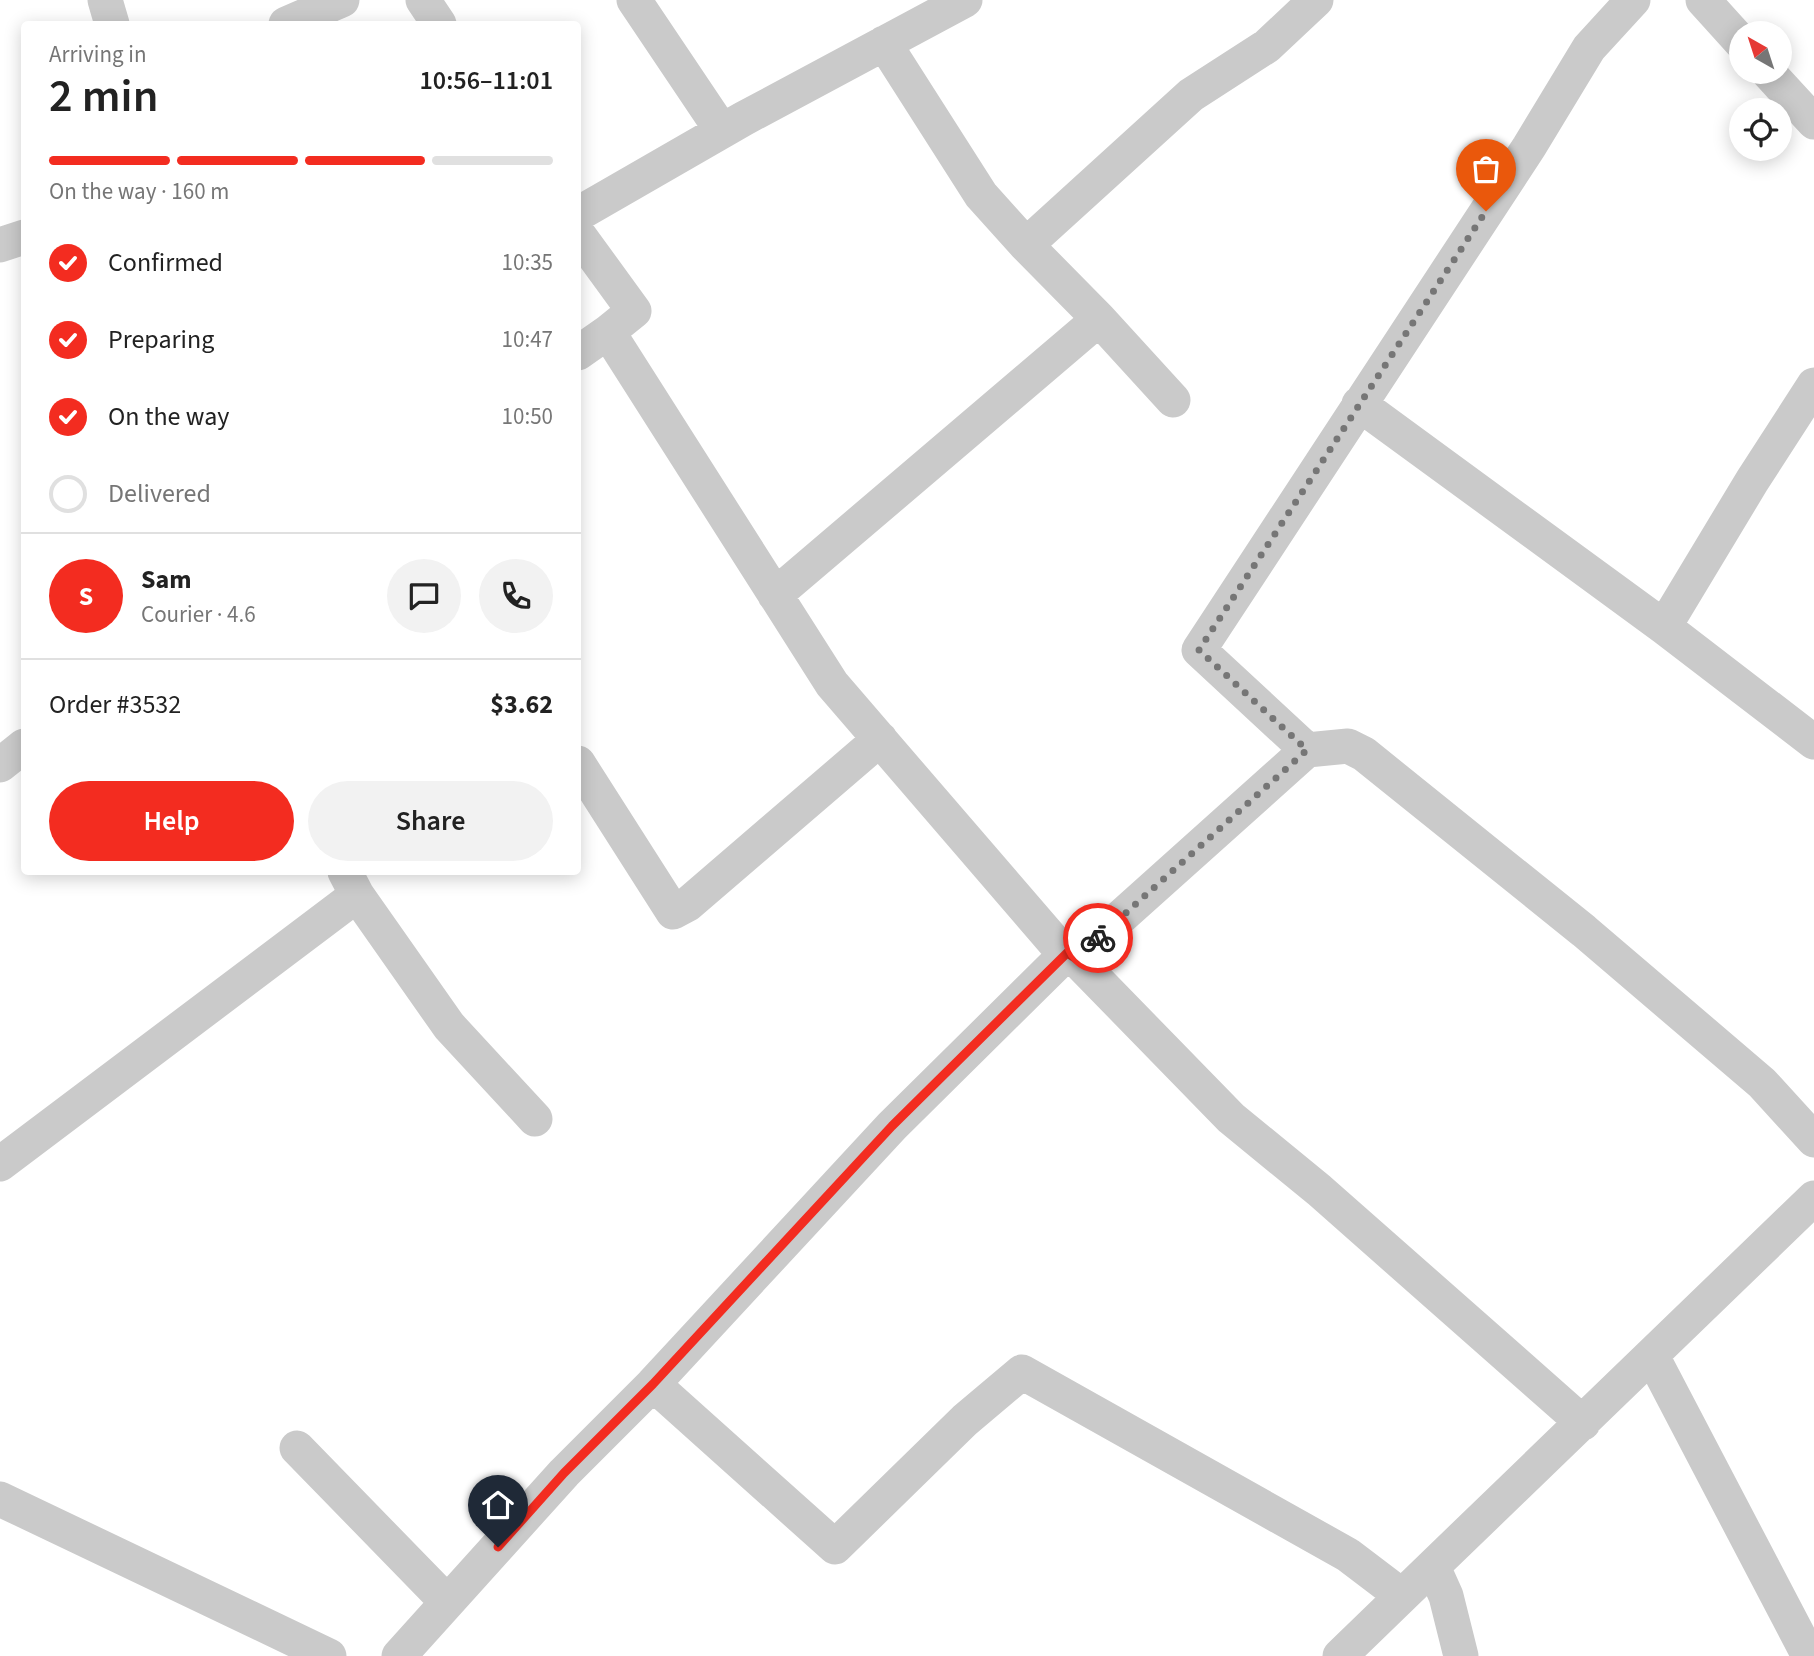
<!DOCTYPE html>
<meta charset="utf-8">
<style>
body{margin:0;font-family:"Source Sans 3",sans-serif;background:#f2f2f2;color:#222;height:100vh;display:flex;flex-direction:column;font-size:26px;white-space:nowrap}
*{box-sizing:border-box;margin:0}
p{font-size:23px;color:#767676}
.icon{flex:none;width:38px;height:38px;fill:none;stroke:currentColor;stroke-width:2;stroke-linecap:round;stroke-linejoin:round}
.map{position:relative;flex:1;overflow:hidden}
.panel{position:absolute;left:21px;top:21px;width:560px;height:854px;display:flex;flex-direction:column;background:#fff;border-radius:7px;box-shadow:0 4px 18px #0003}
.panel>*{flex:none}
.needle{width:46px;rotate:321deg}
.tools{position:absolute;left:1729px;top:21px;display:grid;gap:14px}
.tools a{display:grid;place-items:center;width:63px;height:63px;border-radius:50%;background:#fff;box-shadow:0 4px 18px #0003;font-size:35px}
.pin{position:absolute;display:grid;place-items:center;width:60px;height:60px;color:#fff;margin:-72px -30px;border-radius:50% 50% 50% 0;rotate:-45deg;box-shadow:0 0 7px #0007}
.pin .icon{rotate:45deg}
.courier{position:absolute;display:grid;place-items:center;width:70px;height:70px;margin:-35px;border:5px solid #f32c20;border-radius:50%;background:#fff;color:#222;box-shadow:0 2px 9px #0007}
.headline em{font-style:normal;font-weight:600}
.headline div{display:flex;flex-direction:column-reverse}
.headline{display:flex;align-items:center;justify-content:space-between;height:119px;padding:0 28px}
h1{font-size:46px;font-weight:600;line-height:52px}
.bar{display:grid;grid-template-columns:repeat(4,1fr);gap:10px 7px;align-content:center;height:84px;padding:0 28px}
.bar i{height:9px;border-radius:5px;background:#e0e0e0}
.bar .selected{background:#f32c20}
.bar p{grid-column:span 4}
.line{display:flex;align-items:center;gap:18px;padding:0 28px;border-top:2px solid #e0e0e0}
.line div{flex:1}
.round{display:grid;place-items:center;flex:none;width:74px;height:74px;border-radius:37px;background:#f2f2f2}
ol{padding:0 28px;list-style:none}
li{display:flex;align-items:center;gap:21px;height:77px}
li p{margin-inline-start:auto}
li .icon{padding:7px;border-radius:50%;background:#f32c20;color:#fff;stroke-width:4}
li:last-child{color:#767676}
li i{width:38px;height:38px;border:4px solid #e0e0e0;border-radius:50%}
.action{display:flex;gap:14px;margin-top:auto;padding:14px 28px}
.action a{flex:1;height:80px;border-radius:42px;background:#f32c20;color:#fff;font-size:28px;font-weight:600;line-height:80px;text-align:center}
.action a+a{background:#f2f2f2;color:#222}
.map>svg:first-child{display:block}
.lines{fill:none;stroke-linecap:round;stroke-linejoin:round}
.minor{stroke:#cacaca;stroke-width:35}
.done{stroke:#767676;stroke-width:7;stroke-dasharray:0 12.6}
.route{stroke:#f32c20;stroke-width:9}
</style>
<div class="map">
<svg width="1814" height="1656" viewBox="0 0 1814 1656">
<rect width="100%" height="100%" fill="#fff"/>
<g class="lines">
<path class="minor" d="M105,0L112,24
M423,0L439,24
M634,0L722,131
M1703,0L1741,42
M286,24L342,0
M884,43L981,195L1026,245L1099,319
M1768,72L1814,122
M578,214L743,119L965,0
M578,234L634,311L608,332L578,353
M0,245L24,237
M1026,245L1191,95L1267,46L1316,0
M608,332L832,684L1056,944L1075,958L1231,1118L1319,1190L1583,1423
M1359,404L1664,627L1814,742
M775,595L1099,319L1173,400
M1664,627L1752,481L1814,385
M1307,750L1199,650L1529,147L1589,48L1633,0
M578,763L673,912L688,904L880,739
M0,765L24,746
M345,872L357,895L449,1026L535,1119
M1075,958L1307,750L1348,746L1364,754L1584,931L1762,1083L1814,1140
M0,1164L357,895
M1652,1356L1809,1656
M653,1384L835,1547L965,1420L1022,1372L1348,1555L1402,1596L1814,1198
M297,1448L447,1602
M0,1499L329,1656
M1433,1567L1446,1596L1461,1656
M399,1656L564,1473L653,1384L892,1126L1067,953
M1340,1656L1402,1596"/>
</g>
<g class="lines">
<path class="done" d="M1098,938L1307,750L1199,650L1486,211"/>
<path class="route" d="M498,1547L564,1473L653,1384L892,1126L1067,953L1075,958L1098,938"/>
</g>
</svg>
<div class="tools">
<a><svg class="needle" viewBox="-14 -14 28 28"><path d="M0-13l5 13h-10z" fill="#e53935"/><path d="M0 13l5-13h-10z" fill="#767676"/></svg></a>
<a><svg class="icon" aria-label="locate" viewBox="0 0 24 24"><circle cx="12" cy="12" r="6"/><path d="M12 2v4M12 18v4M2 12h4M18 12h4"/></svg></a>
</div>
<div class="pin" style="left:1486px;top:211px;background:#ea580c"><svg class="icon" aria-label="bag" viewBox="0 0 24 24"><path d="M5 8h14l-1 12H6zM9 8a3 3 0 0 1 6 0"/></svg></div>
<div class="pin" style="left:498px;top:1547px;background:#1f2937"><svg class="icon" aria-label="home" viewBox="0 0 24 24"><path d="M3 11l9-7 9 7M6 9v11h12V9"/></svg></div>
<div class="courier" style="left:1098px;top:938px"><svg class="icon" aria-label="bike" viewBox="0 0 24 24"><circle cx="6" cy="16" r="4"/><circle cx="18" cy="16" r="4"/><path d="M6 16l4-8h5l3 8M10 8l3 8H6M13 5h3"/></svg></div>
<section class="panel">
<div class="headline"><div><h1>2 min</h1><p>Arriving in</p></div><em>10:56–11:01</em></div>
<div class="bar"><i class="selected"></i><i class="selected"></i><i class="selected"></i><i></i><p>On the way · 160 m</p></div>
<ol>
<li><svg class="icon" aria-label="check" viewBox="0 0 24 24"><path d="M5 12l5 5 9-10"/></svg>Confirmed<p>10:35</p></li>
<li><svg class="icon" aria-label="check" viewBox="0 0 24 24"><path d="M5 12l5 5 9-10"/></svg>Preparing<p>10:47</p></li>
<li><svg class="icon" aria-label="check" viewBox="0 0 24 24"><path d="M5 12l5 5 9-10"/></svg>On the way<p>10:50</p></li>
<li><i></i>Delivered</li>
</ol>
<div class="line" style="height:126px"><b class="round" style="background:#f32c20;color:#fff">S</b><div><b>Sam</b><p>Courier · 4.6</p></div><a class="round"><svg class="icon" aria-label="chat" viewBox="0 0 24 24"><path d="M4 5h16v11H9l-5 4z"/></svg></a><a class="round"><svg class="icon" aria-label="phone" viewBox="0 0 24 24"><path d="M5 4h4l2 5-3 2q2 4 5 5l2-3 5 2v4C11 20 4 13 5 4z"/></svg></a></div>
<div class="line" style="height:91px"><div>Order #3532</div><b>$3.62</b></div>
<div class="action"><a>Help</a><a>Share</a></div>
</section>
</div>
